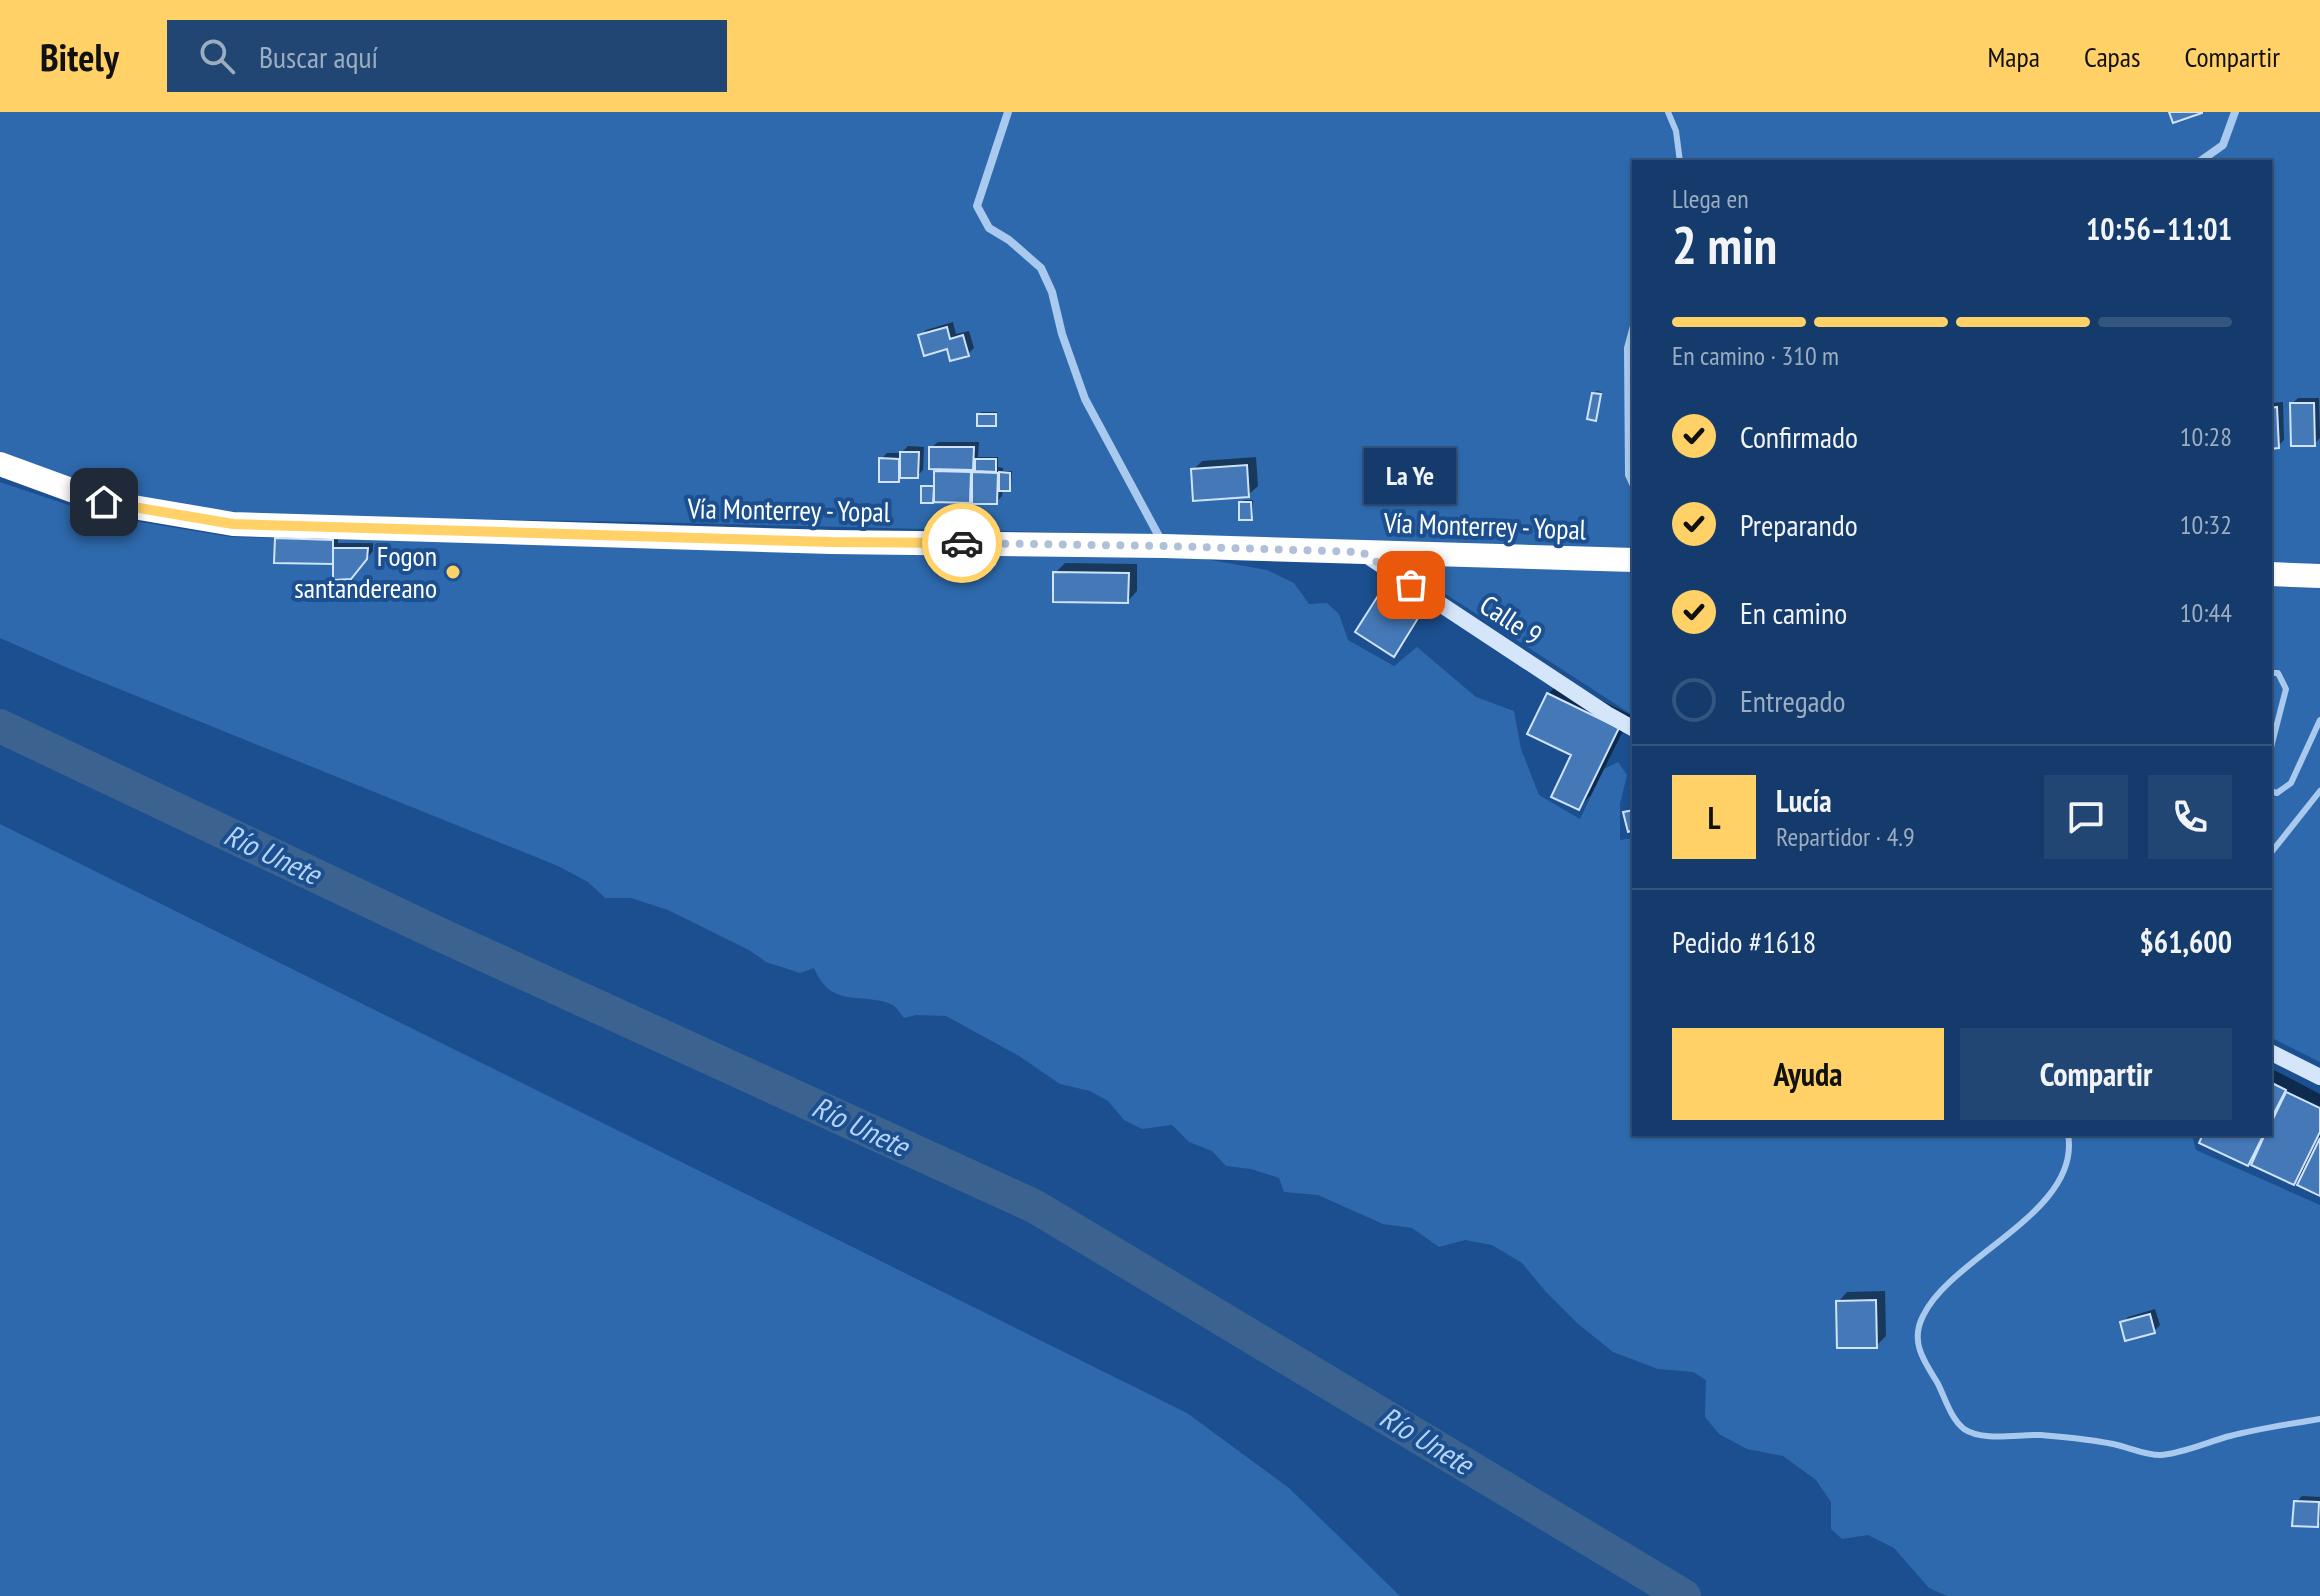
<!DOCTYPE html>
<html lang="es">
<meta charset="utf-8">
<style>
body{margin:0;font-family:"PT Sans Narrow",sans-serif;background:#214673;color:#f1f3f6;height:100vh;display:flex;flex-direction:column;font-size:30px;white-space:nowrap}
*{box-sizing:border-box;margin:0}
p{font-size:26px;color:#9dadc1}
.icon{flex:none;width:44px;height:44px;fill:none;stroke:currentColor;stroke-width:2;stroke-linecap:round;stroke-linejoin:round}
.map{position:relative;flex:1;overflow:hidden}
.details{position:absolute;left:1632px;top:48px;width:640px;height:976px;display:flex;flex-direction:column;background:#143b6b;border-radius:0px;box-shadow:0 2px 6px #0004,0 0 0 2px #33557e}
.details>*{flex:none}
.pin{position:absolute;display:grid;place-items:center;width:68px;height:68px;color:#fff;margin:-34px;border-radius:16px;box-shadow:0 4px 12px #0006}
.courier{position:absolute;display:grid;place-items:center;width:80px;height:80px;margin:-40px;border:6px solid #ffd166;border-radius:50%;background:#fff;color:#222;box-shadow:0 2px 10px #0007}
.bubble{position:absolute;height:56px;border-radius:0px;background:#143b6b;box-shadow:0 2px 6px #0004,0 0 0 2px #33557e;font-size:26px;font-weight:600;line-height:56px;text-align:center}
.headline em{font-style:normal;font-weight:600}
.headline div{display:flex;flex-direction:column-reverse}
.headline{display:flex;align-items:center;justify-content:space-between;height:136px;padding:0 40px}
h1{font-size:52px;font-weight:600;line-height:60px}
.bar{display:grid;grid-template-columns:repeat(4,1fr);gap:12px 8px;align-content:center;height:96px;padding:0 40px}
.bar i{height:10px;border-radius:6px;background:#33557e}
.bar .current{background:#ffd166}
.bar p{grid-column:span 4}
.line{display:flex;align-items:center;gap:20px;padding:0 40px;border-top:2px solid #33557e}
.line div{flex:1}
.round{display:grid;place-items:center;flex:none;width:84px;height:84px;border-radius:0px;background:#214673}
ol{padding:0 40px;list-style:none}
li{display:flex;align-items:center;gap:24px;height:88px}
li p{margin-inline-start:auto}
li .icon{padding:8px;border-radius:50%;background:#ffd166;color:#111;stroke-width:4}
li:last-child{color:#9dadc1}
li i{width:44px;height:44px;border:4px solid #33557e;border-radius:50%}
.primary-button{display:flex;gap:16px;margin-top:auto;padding:16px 40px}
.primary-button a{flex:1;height:92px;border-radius:0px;background:#ffd166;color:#111;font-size:32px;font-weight:600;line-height:92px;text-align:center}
.primary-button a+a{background:#214673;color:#f1f3f6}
header{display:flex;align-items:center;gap:48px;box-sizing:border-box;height:112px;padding:0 40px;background:#ffd166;color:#111}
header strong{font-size:38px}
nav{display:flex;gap:44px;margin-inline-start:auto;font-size:28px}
.search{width:560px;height:72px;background:#214673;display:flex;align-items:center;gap:20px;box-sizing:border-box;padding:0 28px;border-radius:0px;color:#9dadc1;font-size:30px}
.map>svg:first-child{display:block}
.green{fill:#2e69ad}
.shadow{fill:#0007}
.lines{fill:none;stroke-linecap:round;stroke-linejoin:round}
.river{stroke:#3c6290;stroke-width:34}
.building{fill:#4478b7;stroke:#cfe3fa;stroke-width:2}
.lane{stroke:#a9c9ee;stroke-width:6}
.street{stroke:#a9c9ee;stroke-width:8}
.secondary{stroke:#d6e6fa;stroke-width:16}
.highway{stroke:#fff;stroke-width:24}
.done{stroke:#afc1d8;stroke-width:8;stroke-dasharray:0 14.4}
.route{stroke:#ffd166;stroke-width:10}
.poi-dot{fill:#ffd166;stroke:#1b4f8f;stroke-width:3}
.labels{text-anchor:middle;stroke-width:8;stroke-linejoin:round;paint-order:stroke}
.street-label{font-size:28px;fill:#fff;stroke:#1b4f8f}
.poi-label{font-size:28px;fill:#fff;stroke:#1b4f8f;text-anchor:end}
.water-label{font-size:30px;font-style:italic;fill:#b5d3f5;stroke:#1b4f8f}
</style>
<header>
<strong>Bitely</strong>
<div class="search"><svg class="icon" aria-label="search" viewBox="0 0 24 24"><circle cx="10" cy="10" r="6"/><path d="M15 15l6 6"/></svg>Buscar aquí</div>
<nav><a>Mapa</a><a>Capas</a><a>Compartir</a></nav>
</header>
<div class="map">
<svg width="2320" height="1484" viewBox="0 0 2320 1484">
<rect width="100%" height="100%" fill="#1b4f8f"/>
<path class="green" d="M0,0H2320V950L2270,925V50H1634V604L1362,428L646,410L271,404L219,398L101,378L0,341Z
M0,370L98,403L231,425L1177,442L1267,458L1294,471L1309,492L1327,491L1339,502L1348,528L1394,554L1417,535L1476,585L1514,599L1521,637L1539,683L1580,707L1604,657L1618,650L1627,663L1620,692V728L1634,726V1022H2189L2193,1026L2196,1038L2320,1093V1484H1947L1929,1476L1894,1436L1868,1423L1842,1427L1831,1417V1390L1816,1368L1783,1344L1747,1337L1719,1322L1705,1305L1706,1268L1693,1260L1658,1257L1613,1240L1577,1211L1546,1180L1522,1151L1492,1133L1465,1128L1439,1135L1412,1116L1383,1112L1318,1083L1284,1080L1279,1066L1251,1057L1226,1054L1212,1039L1189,1030L1172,1013L1142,1017L1124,1008L1108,989L1090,979L1060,972L1019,944L946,904L916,903L904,906C900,901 896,894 891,892C860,880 831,897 814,856L800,861L766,850L749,838L668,798L631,786H605L588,770L558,754L77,560L0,526Z
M0,712L1187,1301L1289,1376L1400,1484H0Z"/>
<path class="shadow" d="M953,210L956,222L969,219L974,236L968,242L952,247L948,235L920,224L926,218Z
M1596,279L1602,280L1595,307L1594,282Z
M2298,286H2319L2320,326L2314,332L2292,292Z
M2283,290L2284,328L2278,334L2270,335V291Z
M981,300H997V310L995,312L979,303Z
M938,330H979L978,345H998V355L1003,356V359H1012L1011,375L1003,377L1002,384L996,390L932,389L923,374L936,372V360L941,355L931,336Z
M908,334L924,335L923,358L917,364H902L898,368L881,347L887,341H901Z
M1256,345L1258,374L1248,383L1193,358L1202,349Z
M1407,352L1436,354L1434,384L1428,390L1401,358Z
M1244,388H1253V404L1251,406L1241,391Z
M283,421L338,422V431H373V439L357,459L277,427Z
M1065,451L1137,452V479L1128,489L1055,461Z
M1392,471L1428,493L1403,533L1393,542L1383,480Z
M1561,569L1631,603L1591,683L1578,696L1574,642L1548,582Z
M2270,956L2320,982V1082L2304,1061L2294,1071L2257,1042L2247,1052L2205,1022H2270Z
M1885,1179L1886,1224L1876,1234L1838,1190L1847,1180Z
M2155,1197L2160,1213L2154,1219L2122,1211L2128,1205Z
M2302,1384L2320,1385V1410L2317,1413L2296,1390Z"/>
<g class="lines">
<path class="river" d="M0,614L441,823L1034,1094L1684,1484"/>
</g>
<path class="building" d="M2169,0H2202V1L2173,11Z
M947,215L950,227L963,223L969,244L950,249L947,237L924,244L918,223Z
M1592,281L1601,282L1596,309L1587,307Z
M2290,291H2314L2315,334H2291Z
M2277,295L2279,336L2270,337V296Z
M977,302H996V314H977Z
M929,335H974L973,358L929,357Z
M900,340H919L918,366H900Z
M879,346L899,347V370H879Z
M975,347H996V360L975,359Z
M1247,353L1249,385L1193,389L1191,357Z
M1399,357L1431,359L1429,392L1397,390Z
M934,359L971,360L970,391L934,390Z
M972,360L998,361L997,392H972Z
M999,360L1010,361V379H999Z
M921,374H934L933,391H921Z
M1239,390H1251L1252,408H1239Z
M275,426L333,428V452L274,451Z
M333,436H368L367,447L351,467L333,468Z
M1053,460L1129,461L1128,491L1053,490Z
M1381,479L1420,503L1394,545L1355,520Z
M1547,581L1619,616L1579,698L1551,685L1571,643L1527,622Z
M1634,698V718L1628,720L1623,700Z
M2270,970L2286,978L2270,1009Z
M2286,980L2320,996V1020L2294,1073L2251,1053L2265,1022H2270V1013Z
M2203,1022H2264L2248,1054L2199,1031Z
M2320,1026V1084L2297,1073Z
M1876,1188L1877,1236H1837L1836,1189Z
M2150,1202L2155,1221L2125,1229L2120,1210Z
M2294,1389L2319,1390L2318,1415L2292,1414Z"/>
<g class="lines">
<path class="lane" d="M1668,0L1676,19L1680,50
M1634,210L1627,236L1628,363L1634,376
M2270,561H2278L2286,577L2270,639
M2270,679L2277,681L2291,671L2320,608
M2270,742L2320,679
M2068,1022C2082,1100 1951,1144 1923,1204C1910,1229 1923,1248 1937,1270C1945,1285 1950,1306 1964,1317C1983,1330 2019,1322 2041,1323C2065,1325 2090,1327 2113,1332C2128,1335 2145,1343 2160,1343C2181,1342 2210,1329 2230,1324C2260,1316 2290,1312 2320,1307"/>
<path class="street" d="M1008,0L977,94L989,116L1009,128L1041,156L1052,180L1062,222L1085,287L1162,430
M2199,50L2223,33L2235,0"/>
<path class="secondary" d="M1363,441L1607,602L1634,617
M2270,940L2320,965"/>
<path class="highway" d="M0,352L104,390L233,412L831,430L1164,434L1634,448
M2270,462L2320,464"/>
</g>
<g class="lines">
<path class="done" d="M962,431L1164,434L1362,440L1411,473"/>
<path class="route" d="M104,390L233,412L831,430L962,431"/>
</g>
<circle class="poi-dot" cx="453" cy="460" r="8"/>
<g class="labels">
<g class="street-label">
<text transform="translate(789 398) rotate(1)" y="10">Vía Monterrey - Yopal</text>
<text transform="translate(1485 414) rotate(2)" y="10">Vía Monterrey - Yopal</text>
<text transform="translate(1511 508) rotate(33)" y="10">Calle 9</text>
</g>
<g class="poi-label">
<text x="437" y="454">Fogon<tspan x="437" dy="32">santandereano</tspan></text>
</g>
<g class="water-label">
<text transform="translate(272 743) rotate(25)" y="10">Río Unete</text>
<text transform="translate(860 1015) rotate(25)" y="10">Río Unete</text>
<text transform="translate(1426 1329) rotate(31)" y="10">Río Unete</text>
</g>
</g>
</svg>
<div class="pin" style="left:1411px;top:473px;background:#ea580c"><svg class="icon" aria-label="bag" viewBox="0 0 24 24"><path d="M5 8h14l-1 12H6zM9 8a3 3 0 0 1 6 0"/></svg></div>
<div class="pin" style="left:104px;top:390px;background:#1f2937"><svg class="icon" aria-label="home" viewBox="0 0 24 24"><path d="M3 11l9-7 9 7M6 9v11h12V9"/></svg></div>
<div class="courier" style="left:962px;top:431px"><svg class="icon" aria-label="car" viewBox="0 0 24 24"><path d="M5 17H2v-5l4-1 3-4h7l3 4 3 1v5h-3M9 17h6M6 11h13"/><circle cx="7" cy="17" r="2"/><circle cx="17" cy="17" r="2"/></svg></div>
<div class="bubble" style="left:1364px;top:336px;width:92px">La Ye</div>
<section class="details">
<div class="headline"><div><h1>2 min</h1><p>Llega en</p></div><em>10:56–11:01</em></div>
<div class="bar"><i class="current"></i><i class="current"></i><i class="current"></i><i></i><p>En camino · 310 m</p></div>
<ol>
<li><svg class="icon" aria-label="check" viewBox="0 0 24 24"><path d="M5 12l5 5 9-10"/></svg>Confirmado<p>10:28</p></li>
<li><svg class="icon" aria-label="check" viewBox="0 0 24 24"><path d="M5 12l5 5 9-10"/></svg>Preparando<p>10:32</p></li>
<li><svg class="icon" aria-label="check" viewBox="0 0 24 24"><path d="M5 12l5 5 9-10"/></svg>En camino<p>10:44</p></li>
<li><i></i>Entregado</li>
</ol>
<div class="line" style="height:144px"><b class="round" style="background:#ffd166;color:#111">L</b><div><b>Lucía</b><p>Repartidor · 4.9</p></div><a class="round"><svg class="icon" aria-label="chat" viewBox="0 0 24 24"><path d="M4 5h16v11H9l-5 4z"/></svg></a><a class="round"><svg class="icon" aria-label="phone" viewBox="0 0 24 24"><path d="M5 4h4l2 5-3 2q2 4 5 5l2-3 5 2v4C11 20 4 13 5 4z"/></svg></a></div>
<div class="line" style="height:104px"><div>Pedido #1618</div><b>$61,600</b></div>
<div class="primary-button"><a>Ayuda</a><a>Compartir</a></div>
</section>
</div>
